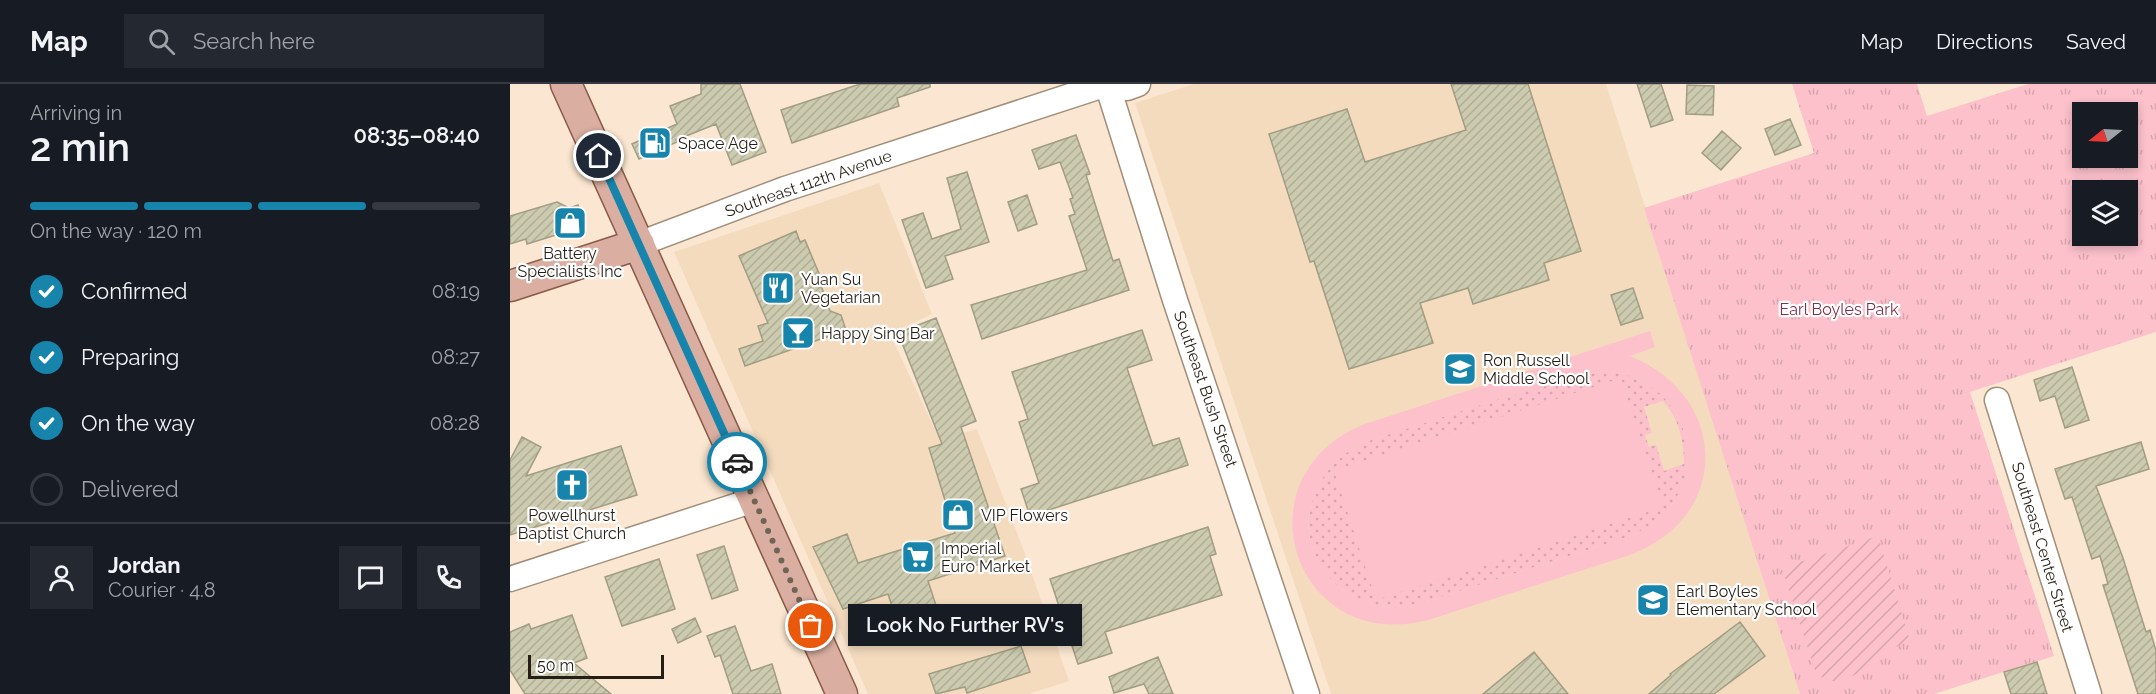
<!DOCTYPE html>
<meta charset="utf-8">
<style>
body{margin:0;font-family:Raleway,sans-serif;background:#242831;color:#f1f3f6;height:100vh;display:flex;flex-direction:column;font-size:22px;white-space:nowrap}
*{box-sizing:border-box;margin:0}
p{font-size:20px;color:#9ea1a6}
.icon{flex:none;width:33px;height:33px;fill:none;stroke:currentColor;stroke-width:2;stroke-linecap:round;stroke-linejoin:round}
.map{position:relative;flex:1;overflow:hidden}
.panel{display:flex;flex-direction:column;background:#171b24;width:510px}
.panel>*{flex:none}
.needle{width:39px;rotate:252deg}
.controls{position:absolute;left:1562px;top:18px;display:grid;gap:12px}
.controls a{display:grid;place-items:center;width:66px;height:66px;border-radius:0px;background:#171b24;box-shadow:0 3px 9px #0003;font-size:30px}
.scale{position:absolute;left:18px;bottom:15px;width:136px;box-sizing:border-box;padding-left:6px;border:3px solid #251e16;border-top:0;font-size:16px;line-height:21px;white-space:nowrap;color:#251e16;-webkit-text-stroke:4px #fff;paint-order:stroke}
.pin{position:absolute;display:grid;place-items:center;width:51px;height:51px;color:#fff;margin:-26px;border:3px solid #fff;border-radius:50%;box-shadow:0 2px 6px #0007}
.courier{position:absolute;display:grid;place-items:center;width:60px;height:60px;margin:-30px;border:4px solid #1784ab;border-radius:50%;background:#fff;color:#222;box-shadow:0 2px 8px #0007}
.bubble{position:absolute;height:42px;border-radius:0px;background:#171b24;box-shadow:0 3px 9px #0003;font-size:20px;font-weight:600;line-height:42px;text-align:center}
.summary em{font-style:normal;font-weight:600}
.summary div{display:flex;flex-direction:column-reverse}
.summary{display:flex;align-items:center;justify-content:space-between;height:102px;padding:0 30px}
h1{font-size:39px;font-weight:600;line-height:45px}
.bar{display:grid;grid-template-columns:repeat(4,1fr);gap:9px 6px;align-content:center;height:72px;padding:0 30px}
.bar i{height:8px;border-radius:4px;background:#363941}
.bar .selected{background:#1784ab}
.bar p{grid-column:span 4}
.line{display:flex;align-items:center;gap:15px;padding:0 30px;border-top:2px solid #363941}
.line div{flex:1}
.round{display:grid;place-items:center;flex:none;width:63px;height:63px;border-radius:0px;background:#242831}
ol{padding:0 30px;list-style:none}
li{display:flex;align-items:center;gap:18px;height:66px}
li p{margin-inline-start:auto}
li .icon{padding:6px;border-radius:50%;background:#1784ab;color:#fff;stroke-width:4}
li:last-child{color:#9ea1a6}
li i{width:33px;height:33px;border:3px solid #363941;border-radius:50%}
header{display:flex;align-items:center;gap:36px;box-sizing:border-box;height:84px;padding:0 30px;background:#171b24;border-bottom:2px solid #363941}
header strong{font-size:28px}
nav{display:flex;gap:33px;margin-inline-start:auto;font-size:21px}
.search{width:420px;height:54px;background:#242831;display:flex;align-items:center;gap:15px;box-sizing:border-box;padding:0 21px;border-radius:0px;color:#9ea1a6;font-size:22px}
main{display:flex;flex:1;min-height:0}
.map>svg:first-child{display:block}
.built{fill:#f4dbbe}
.grass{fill:url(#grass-dots);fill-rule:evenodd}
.park{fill:url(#park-tufts);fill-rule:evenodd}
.garden{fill:url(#garden-furrows)}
.pitch{fill:#fcc1cb;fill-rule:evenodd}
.building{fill:url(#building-hatch);stroke:#a09d83;stroke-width:1.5}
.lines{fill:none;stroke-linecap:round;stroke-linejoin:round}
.minor-casing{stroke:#a08e79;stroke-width:27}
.major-casing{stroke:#8a5947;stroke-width:33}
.minor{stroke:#fff;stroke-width:24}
.major{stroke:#daafa1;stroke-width:30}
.done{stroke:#706457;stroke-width:6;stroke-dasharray:0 10.8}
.route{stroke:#1784ab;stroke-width:8}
.labels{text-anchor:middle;stroke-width:4.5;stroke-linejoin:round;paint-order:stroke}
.poi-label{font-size:16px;fill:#251e16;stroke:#fff;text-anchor:start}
.street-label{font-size:16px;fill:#251e16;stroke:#fff}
.park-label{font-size:16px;fill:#833046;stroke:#fff}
</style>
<header>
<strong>Map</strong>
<div class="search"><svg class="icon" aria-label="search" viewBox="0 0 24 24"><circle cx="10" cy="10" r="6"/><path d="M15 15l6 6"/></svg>Search here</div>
<nav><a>Map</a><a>Directions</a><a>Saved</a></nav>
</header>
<main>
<section class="panel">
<div class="summary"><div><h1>2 min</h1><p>Arriving in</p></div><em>08:35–08:40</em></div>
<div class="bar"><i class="selected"></i><i class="selected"></i><i class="selected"></i><i></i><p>On the way · 120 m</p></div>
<ol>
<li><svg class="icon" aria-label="check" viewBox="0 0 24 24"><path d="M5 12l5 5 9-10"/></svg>Confirmed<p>08:19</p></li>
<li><svg class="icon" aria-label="check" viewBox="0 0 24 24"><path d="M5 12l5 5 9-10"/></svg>Preparing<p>08:27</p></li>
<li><svg class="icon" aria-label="check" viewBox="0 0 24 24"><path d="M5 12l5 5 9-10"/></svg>On the way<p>08:28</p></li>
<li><i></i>Delivered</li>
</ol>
<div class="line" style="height:108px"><a class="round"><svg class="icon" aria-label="person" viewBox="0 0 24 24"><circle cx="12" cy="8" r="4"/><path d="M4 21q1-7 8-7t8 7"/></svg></a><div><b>Jordan</b><p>Courier · 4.8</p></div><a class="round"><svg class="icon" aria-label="chat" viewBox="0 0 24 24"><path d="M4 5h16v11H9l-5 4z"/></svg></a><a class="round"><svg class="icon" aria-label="phone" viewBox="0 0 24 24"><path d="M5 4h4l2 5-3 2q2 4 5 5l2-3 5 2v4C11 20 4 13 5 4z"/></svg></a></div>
</section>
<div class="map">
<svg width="1646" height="610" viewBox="0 0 1646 610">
<defs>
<pattern id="grass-dots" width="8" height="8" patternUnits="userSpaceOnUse" patternTransform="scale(1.5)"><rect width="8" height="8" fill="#fcc1cb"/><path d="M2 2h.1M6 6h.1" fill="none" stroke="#d8a5ae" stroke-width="1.8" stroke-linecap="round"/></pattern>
<pattern id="park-tufts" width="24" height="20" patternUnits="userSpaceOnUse" patternTransform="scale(1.5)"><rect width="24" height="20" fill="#fcc1cb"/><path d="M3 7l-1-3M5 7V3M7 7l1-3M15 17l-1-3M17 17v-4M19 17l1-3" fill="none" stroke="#d8a5ae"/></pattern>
<pattern id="garden-furrows" width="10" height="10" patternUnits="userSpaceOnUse" patternTransform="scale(1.5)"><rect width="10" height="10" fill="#fcc1cb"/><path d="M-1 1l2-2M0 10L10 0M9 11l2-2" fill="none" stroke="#d8a5ae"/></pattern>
<pattern id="building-hatch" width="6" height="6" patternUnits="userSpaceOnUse" patternTransform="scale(1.5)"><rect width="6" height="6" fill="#cdcbaf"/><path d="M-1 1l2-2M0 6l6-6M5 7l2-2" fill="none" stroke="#b0ae96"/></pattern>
</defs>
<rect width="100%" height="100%" fill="#fbe7d1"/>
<path class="built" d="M684,0H1096L1290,610H821L625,19Z
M369,99L422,230L380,250L430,356L467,345L514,467L559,597L519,610H358L164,168Z"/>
<path class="grass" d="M1084,286C1190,286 1214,419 1115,454L897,524C793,527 761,408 852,359L1073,288ZM1153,317C1169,335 1174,356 1174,380L1154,387L1146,361L1139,363L1135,351L1142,349L1134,323Z"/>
<path class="park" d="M1282,0H1407L1417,32L1518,0H1646V248L1460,308L1544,572L1424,610H1290L1134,124L1304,69ZM1572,28H1617V74H1572ZM1572,106H1617V152H1572Z"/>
<path class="garden" d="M1368,452L1400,557C1387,562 1376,567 1366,576C1350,589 1321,610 1305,586L1272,484Z"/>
<path class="pitch" d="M1140,247L1145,263L1120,272C1220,312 1221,434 1120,471L918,536C785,571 726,395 852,341ZM1084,286C1190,286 1214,419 1115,454L897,524C793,527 761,408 852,359L1073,288Z
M1111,294L1153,423L866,516L824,387Z"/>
<path class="building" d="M191,0H230L256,68L222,81L206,40L166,56L167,58L129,75L122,60L167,40L160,22L191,10Z
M350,0H420V3L387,14L389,22L282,59L271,26Z
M941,0H1018L1071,167L1034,179L1039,196L963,220L958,204L910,219L923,259L839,285L804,177L800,178L759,50L837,25L855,78L956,46Z
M1127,0H1151L1163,36L1141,43Z
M1177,1L1204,2L1203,31L1176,30Z
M1280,35L1291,61L1265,71L1255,45Z
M1212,47L1231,64L1211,86L1192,69Z
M566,51L580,90L576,91L603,177L609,175L619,206L472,255L461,221L577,186L559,132L565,130L560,115L563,114L550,78L529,85L522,66Z
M457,88L479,158L435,172L443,195L416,204L392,136L413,129L422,155L451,145L437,94Z
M517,111L527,140L508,147L498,118Z
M47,118L59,124L68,121L75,142L17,160L16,155L0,160V132Z
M286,147L290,158L295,156L310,192L308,193L320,227L331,231L336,246L235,282L229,265L253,257L248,242L258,239L229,172Z
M1123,204L1133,234L1111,241L1101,211Z
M426,234L466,337L451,343L495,472L418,497L434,546L394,559L378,510L333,525L303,463L337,450L348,479L445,449L419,364L432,360L388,249Z
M632,246L642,276L617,284L643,362L669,354L678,381L520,432L511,405L529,399L509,338L518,335L502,288Z
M1562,283L1579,336L1555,344L1545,312L1530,317L1524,296Z
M12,353L31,363L16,392L111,362L127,411L0,451V376Z
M1631,358L1639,385L1586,402L1613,474L1636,548L1640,546L1646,567V610H1628L1593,501L1598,500L1590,472L1582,475L1562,413L1555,415L1545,385Z
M698,443L706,470L700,472L712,511L595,548L602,569L568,580L540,495Z
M214,462L228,506L202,515L187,471Z
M149,475L165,525L112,542L95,493Z
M62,531L77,574L64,579L101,610H15L0,586V548L19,540L21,545Z
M185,534L191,548L168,559L162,545Z
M1230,538L1255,572L1204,610H1139L1161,591L1160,590Z
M225,542L241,587L262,580L271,610H223L210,571L205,573L197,552Z
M511,562L520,588L457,609L455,603L426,610L419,590Z
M1024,568L1058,610H973Z
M648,573L663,610H639L634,600L604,609L599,593Z
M1527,578L1537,610H1501L1494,588Z"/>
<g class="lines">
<defs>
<path id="minor" d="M597,0L665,216L797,610
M129,160L275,105L597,0L617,4L628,0
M1487,316L1579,610
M0,495L244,416"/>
<path id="major" d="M56,0L332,610
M0,202L129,160"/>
</defs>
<use href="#minor" class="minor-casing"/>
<use href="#major" class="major-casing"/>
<use href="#minor" class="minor"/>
<use href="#major" class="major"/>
</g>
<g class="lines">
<path class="done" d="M227,378L301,542"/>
<path class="route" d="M89,72L227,378"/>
</g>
<defs>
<symbol id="fuel-square" viewBox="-11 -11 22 22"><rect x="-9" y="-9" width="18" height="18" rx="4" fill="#1784ab" stroke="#fff"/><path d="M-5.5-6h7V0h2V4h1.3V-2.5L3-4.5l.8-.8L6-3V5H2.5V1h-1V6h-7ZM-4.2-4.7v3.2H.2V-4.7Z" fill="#fff"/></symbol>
<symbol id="shop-square" viewBox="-11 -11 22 22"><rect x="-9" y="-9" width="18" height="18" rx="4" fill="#1784ab" stroke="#fff"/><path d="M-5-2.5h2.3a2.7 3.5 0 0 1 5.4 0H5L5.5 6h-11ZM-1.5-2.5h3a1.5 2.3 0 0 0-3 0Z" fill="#fff"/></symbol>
<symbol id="restaurant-square" viewBox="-11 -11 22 22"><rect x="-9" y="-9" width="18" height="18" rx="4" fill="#1784ab" stroke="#fff"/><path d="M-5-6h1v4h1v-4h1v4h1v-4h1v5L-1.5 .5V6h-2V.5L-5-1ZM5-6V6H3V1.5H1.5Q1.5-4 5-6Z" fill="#fff"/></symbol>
<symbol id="bar-square" viewBox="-11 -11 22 22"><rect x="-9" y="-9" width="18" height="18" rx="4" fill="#1784ab" stroke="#fff"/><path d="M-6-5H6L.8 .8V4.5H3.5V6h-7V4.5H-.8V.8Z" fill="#fff"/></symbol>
<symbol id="school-square" viewBox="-11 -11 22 22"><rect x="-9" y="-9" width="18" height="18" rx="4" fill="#1784ab" stroke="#fff"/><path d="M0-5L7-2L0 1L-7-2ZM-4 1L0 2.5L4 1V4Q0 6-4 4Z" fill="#fff"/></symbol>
<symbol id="church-square" viewBox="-11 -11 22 22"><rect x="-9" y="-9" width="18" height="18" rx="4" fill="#1784ab" stroke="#fff"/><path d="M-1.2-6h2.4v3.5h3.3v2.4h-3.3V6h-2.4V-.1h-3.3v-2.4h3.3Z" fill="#fff"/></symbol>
<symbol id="supermarket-square" viewBox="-11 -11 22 22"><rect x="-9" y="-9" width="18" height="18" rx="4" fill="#1784ab" stroke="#fff"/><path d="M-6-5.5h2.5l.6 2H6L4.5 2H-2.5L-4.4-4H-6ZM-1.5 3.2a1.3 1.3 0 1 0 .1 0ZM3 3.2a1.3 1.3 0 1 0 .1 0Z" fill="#fff"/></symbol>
</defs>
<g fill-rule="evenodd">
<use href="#fuel-square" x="126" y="40" width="38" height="38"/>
<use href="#shop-square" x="41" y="120" width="38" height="38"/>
<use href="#restaurant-square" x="249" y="185" width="38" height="38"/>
<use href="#bar-square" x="269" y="230" width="38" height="38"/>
<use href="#school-square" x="931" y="266" width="38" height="38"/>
<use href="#church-square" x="43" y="382" width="38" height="38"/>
<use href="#shop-square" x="429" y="412" width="38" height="38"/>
<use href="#supermarket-square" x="389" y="454" width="38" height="38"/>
<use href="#school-square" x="1124" y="497" width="38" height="38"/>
</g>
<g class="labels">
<g class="poi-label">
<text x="168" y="65">Space Age</text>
<text x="60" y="175" text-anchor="middle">Battery<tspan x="60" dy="18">Specialists Inc</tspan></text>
<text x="291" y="201">Yuan Su<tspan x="291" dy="18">Vegetarian</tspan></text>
<text x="311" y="255">Happy Sing Bar</text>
<text x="973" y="282">Ron Russell<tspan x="973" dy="18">Middle School</tspan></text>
<text x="62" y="437" text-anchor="middle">Powellhurst<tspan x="62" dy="18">Baptist Church</tspan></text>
<text x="471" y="437">VIP Flowers</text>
<text x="431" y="470">Imperial<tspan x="431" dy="18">Euro Market</tspan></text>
<text x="1166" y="513">Earl Boyles<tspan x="1166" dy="18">Elementary School</tspan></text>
</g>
<g class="street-label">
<text transform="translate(298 99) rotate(-19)" y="6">Southeast 112th Avenue</text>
<text transform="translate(696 305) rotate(71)" y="6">Southeast Bush Street</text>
<text transform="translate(1533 463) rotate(73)" y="6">Southeast Center Street</text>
</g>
<g class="park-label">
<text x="1329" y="231">Earl Boyles Park</text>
</g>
</g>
</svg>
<div class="controls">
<a><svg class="needle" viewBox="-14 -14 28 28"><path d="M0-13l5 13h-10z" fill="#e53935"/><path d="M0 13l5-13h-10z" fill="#9ea1a6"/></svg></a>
<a><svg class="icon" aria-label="layers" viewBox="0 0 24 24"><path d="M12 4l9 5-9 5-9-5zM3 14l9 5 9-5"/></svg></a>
</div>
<div class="scale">50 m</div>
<div class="pin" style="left:301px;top:542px;background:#ea580c"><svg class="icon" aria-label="bag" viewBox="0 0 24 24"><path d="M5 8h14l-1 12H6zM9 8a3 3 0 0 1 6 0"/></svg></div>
<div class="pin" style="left:89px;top:72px;background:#1f2937"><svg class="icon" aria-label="home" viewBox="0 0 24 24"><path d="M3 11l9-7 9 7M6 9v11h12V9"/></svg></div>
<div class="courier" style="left:227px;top:378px"><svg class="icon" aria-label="car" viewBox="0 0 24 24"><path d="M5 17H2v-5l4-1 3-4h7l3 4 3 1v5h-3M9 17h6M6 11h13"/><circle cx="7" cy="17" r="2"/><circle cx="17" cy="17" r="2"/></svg></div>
<div class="bubble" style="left:338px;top:520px;width:234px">Look No Further RV's</div>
</div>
</main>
